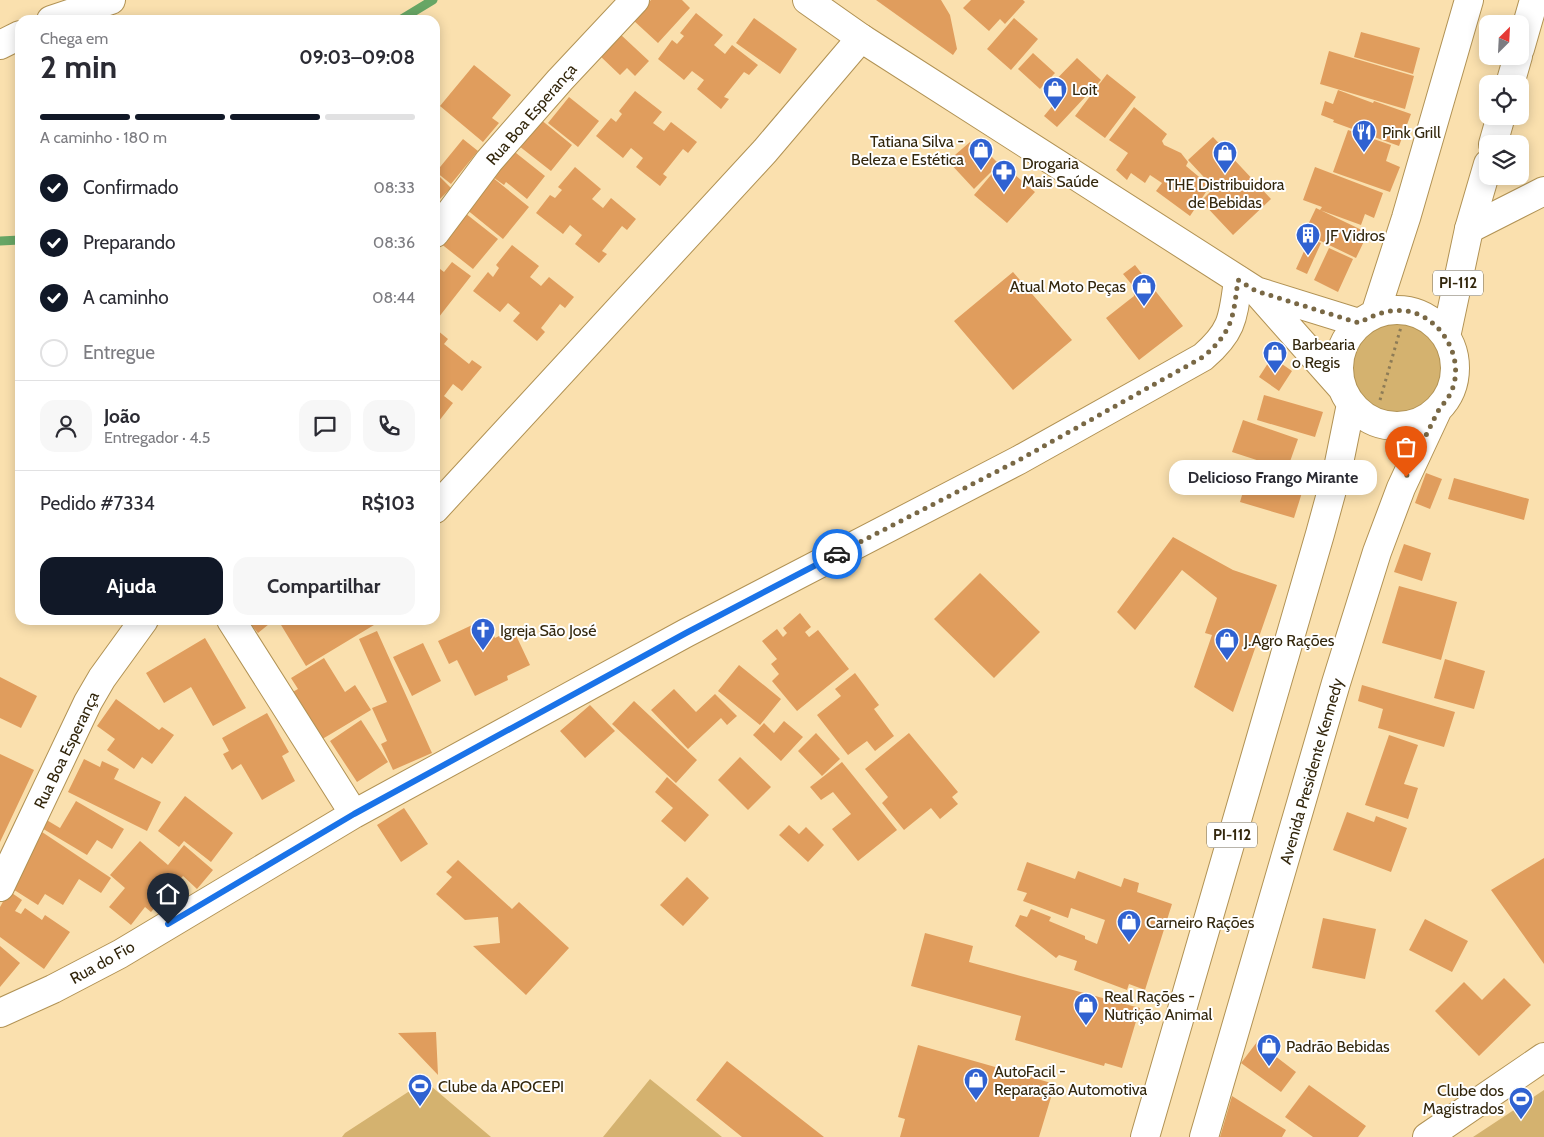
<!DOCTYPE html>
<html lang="pt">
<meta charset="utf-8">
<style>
body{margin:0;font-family:Cabin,sans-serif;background:#f7f7f7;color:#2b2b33;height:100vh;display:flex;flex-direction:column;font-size:19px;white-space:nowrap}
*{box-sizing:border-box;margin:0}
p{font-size:16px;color:#7c7c81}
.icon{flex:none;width:28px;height:28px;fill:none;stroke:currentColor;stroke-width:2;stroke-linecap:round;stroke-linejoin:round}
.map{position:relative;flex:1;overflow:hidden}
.panel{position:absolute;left:15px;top:15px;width:425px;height:610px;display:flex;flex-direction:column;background:#fff;border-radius:15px;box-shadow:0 2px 12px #0003}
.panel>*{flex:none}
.needle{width:32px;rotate:24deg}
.tools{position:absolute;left:1479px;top:15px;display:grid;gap:10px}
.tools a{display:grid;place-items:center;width:50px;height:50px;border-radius:10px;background:#fff;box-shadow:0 2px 12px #0003;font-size:25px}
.pin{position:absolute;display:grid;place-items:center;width:42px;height:42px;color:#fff;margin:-51px -21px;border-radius:50% 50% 50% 0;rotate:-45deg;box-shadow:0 0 5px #0007}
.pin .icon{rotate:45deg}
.courier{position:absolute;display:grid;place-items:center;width:50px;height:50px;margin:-25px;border:4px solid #1a73e8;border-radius:50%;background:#fff;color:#222;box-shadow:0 1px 6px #0007}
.bubble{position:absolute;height:35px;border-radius:15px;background:#fff;box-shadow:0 2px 12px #0003;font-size:16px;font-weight:700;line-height:35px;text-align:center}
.overview em{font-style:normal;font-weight:700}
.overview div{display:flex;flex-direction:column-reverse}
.overview{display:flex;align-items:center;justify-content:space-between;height:85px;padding:0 25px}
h1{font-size:32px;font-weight:700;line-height:38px}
.bar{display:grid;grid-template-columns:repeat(4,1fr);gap:8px 5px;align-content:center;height:60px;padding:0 25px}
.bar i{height:6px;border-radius:4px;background:#e1e1e2}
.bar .on{background:#111827}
.bar p{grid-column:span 4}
.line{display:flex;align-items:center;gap:12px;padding:0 25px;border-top:1px solid #e1e1e2}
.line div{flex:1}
.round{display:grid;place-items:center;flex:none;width:52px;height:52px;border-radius:15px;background:#f7f7f7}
ol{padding:0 25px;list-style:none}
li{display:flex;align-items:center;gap:15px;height:55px}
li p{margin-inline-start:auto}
li .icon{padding:5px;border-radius:50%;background:#111827;color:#fff;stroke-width:4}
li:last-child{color:#7c7c81}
li i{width:28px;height:28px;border:2px solid #e1e1e2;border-radius:50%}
.primary-button{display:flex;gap:10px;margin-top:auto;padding:10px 25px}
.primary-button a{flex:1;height:58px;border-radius:15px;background:#111827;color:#fff;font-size:20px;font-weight:700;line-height:58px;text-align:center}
.primary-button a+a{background:#f7f7f7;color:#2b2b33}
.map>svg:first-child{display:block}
.green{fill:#d4b26f}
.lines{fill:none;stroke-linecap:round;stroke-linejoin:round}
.stream{stroke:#68a665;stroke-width:9}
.building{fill:#e09d5d}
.minor-casing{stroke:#b19254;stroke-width:30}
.major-casing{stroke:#b19254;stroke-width:30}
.path{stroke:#8d7b56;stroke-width:3;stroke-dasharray:2.5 4;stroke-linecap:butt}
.minor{stroke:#fff;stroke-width:28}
.major{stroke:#fff;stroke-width:28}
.done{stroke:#796845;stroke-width:5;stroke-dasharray:0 9}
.route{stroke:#1a73e8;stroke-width:6}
.labels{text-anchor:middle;stroke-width:4;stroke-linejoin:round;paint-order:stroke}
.shield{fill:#fff;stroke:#706856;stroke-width:1}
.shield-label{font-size:15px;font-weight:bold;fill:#33270d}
.poi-label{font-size:16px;fill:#33270d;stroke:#fff;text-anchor:start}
.street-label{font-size:16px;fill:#33270d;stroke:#fff}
</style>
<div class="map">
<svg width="1544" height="1137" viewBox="0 0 1544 1137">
<rect width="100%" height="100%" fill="#fae0ae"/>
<path class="green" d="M1353 368a44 44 0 1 1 88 0a44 44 0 1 1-88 0Z
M650,1079L722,1137H603Z
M425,1081L491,1137H342L345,1133Z
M1544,1090V1137H1473Z"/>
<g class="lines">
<path class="stream" d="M400,20L433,0
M0,241L20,240"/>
</g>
<path class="building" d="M651,0H682L690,8L658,43L633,20Z
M876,0H941L950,15L957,49L953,55Z
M971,0H1023L1025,2L1005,24L1000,19L989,31L963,8Z
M696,13L723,35L714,45L725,54L732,45L758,65L749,75L744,72L724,97L729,99L721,109L697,89L704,80L692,71L684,80L658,59L672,40L677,44L684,36L680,33Z
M754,18L797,49L780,74L736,43Z
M1014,18L1038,39L1011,70L987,49Z
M1361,32L1420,48L1413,74L1354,57Z
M620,34L649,61L635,76L627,68L620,75L599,55Z
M1329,51L1414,76L1405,109L1320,84Z
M1033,53L1055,73L1040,89L1018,69Z
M1077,58L1101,80L1057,127L1044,116L1054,104L1043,93Z
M474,65L511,95L492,118L499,123L483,142L440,106Z
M1107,74L1136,97L1105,138L1075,116Z
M1338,90L1373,103L1374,101L1411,114L1399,146L1333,122L1334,120L1321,115L1325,101L1333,104Z
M635,91L662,112L653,123L664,131L671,122L697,142L688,153L683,149L663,174L667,177L660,186L636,167L643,158L631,148L623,158L596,136L611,118L616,122L622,114L619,111Z
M569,97L599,121L578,147L548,123Z
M1134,107L1167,134L1162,141L1164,145L1181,153L1188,162L1186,166L1210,186L1190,216L1156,191L1162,183L1150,175L1145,183L1131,173L1127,180L1116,170L1128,153L1109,140Z
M540,119L572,145L551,171L519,146Z
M1348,130L1391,145L1386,161L1400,167L1390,192L1333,172Z
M1213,137L1271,199L1233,235L1201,201L1214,188L1188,160Z
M463,139L478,151L451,184L436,172Z
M970,142L983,158L988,153L999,164L974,189L948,161Z
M511,149L545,176L527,199L506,182L504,185L490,175Z
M1001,163L1035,192L1007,223L974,195Z
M575,167L601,189L592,199L603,208L611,198L636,219L627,230L622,226L602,251L607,254L599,263L575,244L582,235L570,225L563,234L536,213L550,195L555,198L562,190L558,187Z
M1315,167L1383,193L1374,218L1365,214L1361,225L1320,210L1322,207L1303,200Z
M435,172L451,188L435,204Z
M492,177L529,207L503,239L466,209Z
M1316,208L1368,233L1356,258L1304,233Z
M465,213L498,239L473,269L440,243Z
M1310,238L1321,243L1307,274L1296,269Z
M512,245L539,266L530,277L541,286L549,277L574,297L565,308L560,304L541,328L545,332L537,341L513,321L520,313L508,303L500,312L473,291L488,272L493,277L499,268L496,265Z
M1329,248L1353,259L1338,292L1314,280Z
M452,262L471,276L435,322V265L444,272Z
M1135,265L1183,326L1139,360L1106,318L1134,296L1133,286L1123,274Z
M1013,272L1072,340L1013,390L954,321Z
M437,330L448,339L444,344L469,364L472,360L482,367L462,391L453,384L444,396L453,403L435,426V333Z
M1272,357L1292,371L1279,391L1259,377Z
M1264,395L1323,412L1315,437L1257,420Z
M1243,420L1298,439L1287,470L1232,452Z
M1251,464L1306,480L1294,518L1240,502Z
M1426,473L1442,479L1430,509L1415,503Z
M1454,478L1529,499L1524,520L1448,499Z
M1173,537L1233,570L1277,585L1233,712L1194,687L1212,635L1205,633L1217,598L1182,570L1135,630L1117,612Z
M1404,544L1431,553L1422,581L1394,572Z
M980,573L1040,632L994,678L934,619Z
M1399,586L1457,602L1441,660L1382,643Z
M800,613L811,627L805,632L809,637L818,630L849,669L797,711L772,681L779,674L771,664L777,659L762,641L777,629L783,637L787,633L783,628Z
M485,619L495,638L513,629L530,665L507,676L508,680L475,696L457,660L449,664L438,641Z
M247,620H274L258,633Z
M278,620H372L374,625L306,666Z
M377,631L432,753L393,770L381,744L387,741L372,708L387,702L359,639Z
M205,638L246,708L213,726L191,687L164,703L146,673Z
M423,643L441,681L412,696L393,657Z
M324,658L345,692L355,685L371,710L319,741L289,694L298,689L291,678Z
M1445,659L1485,671L1474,709L1434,698Z
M739,665L781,699L760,725L718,691Z
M855,673L879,705L874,709L894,736L875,751L867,741L848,755L817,715L841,696L835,689Z
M0,677L37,696L21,728L0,718Z
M1362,685L1455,712L1444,747L1378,728L1383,709L1358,701Z
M674,689L696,712L715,694L737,716L727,725L721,718L688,749L651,710Z
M116,699L159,730L162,727L174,735L152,764L142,757L134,769L107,750L115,739L97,726Z
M634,701L697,760L676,783L612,724Z
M590,705L615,731L585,758L560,731Z
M267,713L289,752L282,756L295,781L262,800L241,764L232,770L223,754L229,751L222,738Z
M361,720L388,762L357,782L330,741Z
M784,721L803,737L781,761L753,735L764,723L774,733Z
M816,733L840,759L822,776L798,751Z
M909,733L958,792L952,797L958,804L940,819L931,808L904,830L882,803L888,797L865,769Z
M1389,735L1418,745L1404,784L1418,788L1408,819L1365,805Z
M0,754L34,770L0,842Z
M740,757L771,787L748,810L718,780Z
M84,759L100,767L102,761L119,769L114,779L161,802L147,831L68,792Z
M842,762L897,830L858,861L832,829L851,814L833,792L821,800L810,787Z
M667,777L709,815L685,842L661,821L673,808L655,792Z
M185,796L233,833L211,862L184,841L179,847L158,831Z
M76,801L124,829L112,849L97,840L87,855L40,827L45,819L60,828Z
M404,808L428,844L401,862L377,825Z
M1347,812L1374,822L1376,816L1407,828L1391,872L1333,850Z
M789,825L799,834L806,827L824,845L808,862L779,835Z
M39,830L111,878L101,893L79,879L63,905L45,894L38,905L8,886Z
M140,841L168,865L184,845L213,870L197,889L183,876L151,912L145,907L131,925L109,907L125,888L110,875Z
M1544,858V964L1491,890Z
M458,860L512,909L519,902L569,948L526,995L473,946L500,943L498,917L465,920L436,894L452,877L446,872Z
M1027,862L1075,879L1078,871L1121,887L1124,878L1139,883L1137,892L1172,904L1145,990L1129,984L1127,990L1074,970L1077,961L1059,955L1056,958L1015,926L1020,915L1027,917L1031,909L1051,917L1049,921L1085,936V939L1097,944L1105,920L1071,908L1068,918L1023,901L1027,893L1017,890Z
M687,877L709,898L683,926L660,905Z
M9,891L22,900L15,911L21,914L25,908L42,920L45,915L70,932L44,969L0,937V907Z
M1323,918L1376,929L1365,979L1312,968Z
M1425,919L1468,941L1452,972L1409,950Z
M925,933L973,946L969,962L1140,1008L1122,1068L1105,1063L1104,1066L1015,1040L1021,1016L911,986Z
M0,946L20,963L0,987Z
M1504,978L1531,1005L1479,1056L1435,1011L1464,982L1482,1000Z
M436,1032L438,1075L398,1033Z
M1257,1042L1296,1072L1281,1092L1241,1063Z
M918,1045L1055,1084L1039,1137H900L905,1119L898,1117Z
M727,1061L824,1137H742L696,1100Z
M1309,1085L1366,1126L1358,1137H1313L1285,1117Z
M1232,1096L1286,1130L1282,1137H1220Z"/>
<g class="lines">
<defs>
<path id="minor" d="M51,20L111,0
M0,45L20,35
M1469,229L1544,191
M435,233L489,161L560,80L635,0
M435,509L765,151L861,38
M231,620L354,814
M0,887L88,702L102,678L144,620
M0,1013L53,989L120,954L354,814L686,633L1019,460L1203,357C1233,331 1233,318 1238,280
M1427,1137L1544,1057"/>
<path id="major" d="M807,0L861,38L1256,291L1359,323
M1520,49L1534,0
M1510,84L1518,56
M1493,144L1501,116
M1256,291L1342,388
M1339 368a58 58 0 1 1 116 0a58 58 0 1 1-116 0Z
M1375,314L1406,218L1469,0
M1446,337L1469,229L1488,164
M1145,1137L1320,534L1338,468L1351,404
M1204,1137L1336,683L1377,552L1401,488L1437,411"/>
</defs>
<use href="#minor" class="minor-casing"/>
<use href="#major" class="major-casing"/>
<path class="path" d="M1380,400L1401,327"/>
<use href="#minor" class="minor"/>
<use href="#major" class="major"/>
</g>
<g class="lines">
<path class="done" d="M837,554L1019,460L1203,357C1233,331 1233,318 1238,280L1256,291L1359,323C1380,311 1402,305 1424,317C1450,332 1465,368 1449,396C1445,403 1439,408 1436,415C1426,435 1416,456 1406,477"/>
<path class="route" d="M168,924L354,814L686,633L837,554"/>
</g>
<defs>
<symbol id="shop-pin" viewBox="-11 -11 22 30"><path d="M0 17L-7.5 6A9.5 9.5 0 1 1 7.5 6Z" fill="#3062d1" stroke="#fff"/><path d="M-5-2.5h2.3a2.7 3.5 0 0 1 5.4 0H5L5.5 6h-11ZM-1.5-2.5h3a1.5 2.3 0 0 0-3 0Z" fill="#fff"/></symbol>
<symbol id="restaurant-pin" viewBox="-11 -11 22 30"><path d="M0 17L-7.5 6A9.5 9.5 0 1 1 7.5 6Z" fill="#3062d1" stroke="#fff"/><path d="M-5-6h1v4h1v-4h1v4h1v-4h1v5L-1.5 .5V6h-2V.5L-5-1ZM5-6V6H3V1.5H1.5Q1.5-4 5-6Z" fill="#fff"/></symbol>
<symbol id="pharmacy-pin" viewBox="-11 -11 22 30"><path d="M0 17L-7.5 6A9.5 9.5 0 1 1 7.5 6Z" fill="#3062d1" stroke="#fff"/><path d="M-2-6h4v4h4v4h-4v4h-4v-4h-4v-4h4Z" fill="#fff"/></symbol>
<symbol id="building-pin" viewBox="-11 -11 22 30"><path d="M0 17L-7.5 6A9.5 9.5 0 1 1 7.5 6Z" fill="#3062d1" stroke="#fff"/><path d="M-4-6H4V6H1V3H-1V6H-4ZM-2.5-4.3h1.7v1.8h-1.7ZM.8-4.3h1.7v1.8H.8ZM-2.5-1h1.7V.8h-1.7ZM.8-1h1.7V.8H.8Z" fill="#fff"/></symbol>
<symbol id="church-pin" viewBox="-11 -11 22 30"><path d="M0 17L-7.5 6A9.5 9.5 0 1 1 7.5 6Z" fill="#3062d1" stroke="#fff"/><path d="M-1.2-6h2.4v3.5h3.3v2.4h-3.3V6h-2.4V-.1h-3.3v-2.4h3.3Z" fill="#fff"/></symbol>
<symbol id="stadium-pin" viewBox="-11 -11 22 30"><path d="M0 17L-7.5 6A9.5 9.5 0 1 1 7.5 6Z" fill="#3062d1" stroke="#fff"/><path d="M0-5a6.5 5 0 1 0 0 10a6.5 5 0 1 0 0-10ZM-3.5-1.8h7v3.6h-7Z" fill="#fff"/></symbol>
</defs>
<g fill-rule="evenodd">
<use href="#shop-pin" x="1041" y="75" width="28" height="38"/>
<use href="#restaurant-pin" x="1350" y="118" width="28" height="38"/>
<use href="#shop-pin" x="967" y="136" width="28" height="38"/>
<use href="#shop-pin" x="1211" y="139" width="28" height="38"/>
<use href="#pharmacy-pin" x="990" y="158" width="28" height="38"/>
<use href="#building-pin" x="1294" y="221" width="28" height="38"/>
<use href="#shop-pin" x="1130" y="272" width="28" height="38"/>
<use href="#shop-pin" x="1261" y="339" width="28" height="38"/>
<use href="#church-pin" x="469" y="616" width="28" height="38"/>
<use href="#shop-pin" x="1213" y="626" width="28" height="38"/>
<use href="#shop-pin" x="1115" y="908" width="28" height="38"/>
<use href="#shop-pin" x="1072" y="991" width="28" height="38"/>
<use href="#shop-pin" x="1255" y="1032" width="28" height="38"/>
<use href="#shop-pin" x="962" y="1066" width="28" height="38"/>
<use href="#stadium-pin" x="406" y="1072" width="28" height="38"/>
<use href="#stadium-pin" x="1507" y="1085" width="28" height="38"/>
</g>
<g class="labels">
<g class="shield">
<rect x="1433" y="270.5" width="50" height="25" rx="4"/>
<rect x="1207" y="822.5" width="50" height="25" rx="4"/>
</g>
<g class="shield-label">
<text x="1458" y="288">PI-112</text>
<text x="1232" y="840">PI-112</text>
</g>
<g class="poi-label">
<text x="1072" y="95">Loit</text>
<text x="1382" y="138">Pink Grill</text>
<text x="964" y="147" text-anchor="end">Tatiana Silva -<tspan x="964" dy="18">Beleza e Estética</tspan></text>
<text x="1022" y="169">Drogaria<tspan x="1022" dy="18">Mais Saúde</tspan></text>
<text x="1225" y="190" text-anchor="middle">THE Distribuidora<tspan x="1225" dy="18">de Bebidas</tspan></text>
<text x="1326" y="241">JF Vidros</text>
<text x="1126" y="292" text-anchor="end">Atual Moto Peças</text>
<text x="1292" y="350">Barbearia<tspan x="1292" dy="18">o Regis</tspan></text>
<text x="500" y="636">Igreja São José</text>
<text x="1244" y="646">J.Agro Rações</text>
<text x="1146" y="928">Carneiro Rações</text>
<text x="1104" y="1002">Real Rações -<tspan x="1104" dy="18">Nutrição Animal</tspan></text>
<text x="1286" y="1052">Padrão Bebidas</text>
<text x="994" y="1077">AutoFacil -<tspan x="994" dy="18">Reparação Automotiva</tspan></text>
<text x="438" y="1092">Clube da APOCEPI</text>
<text x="1504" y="1096" text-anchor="end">Clube dos<tspan x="1504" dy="18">Magistrados</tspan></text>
</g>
<g class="street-label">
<text transform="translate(531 114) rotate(-49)" y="6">Rua Boa Esperança</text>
<text transform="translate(66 750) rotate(-64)" y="6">Rua Boa Esperança</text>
<text transform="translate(1311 771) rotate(-74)" y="6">Avenida Presidente Kennedy</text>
<text transform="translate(102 962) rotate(-29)" y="6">Rua do Fio</text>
</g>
</g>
</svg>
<div class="tools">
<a><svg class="needle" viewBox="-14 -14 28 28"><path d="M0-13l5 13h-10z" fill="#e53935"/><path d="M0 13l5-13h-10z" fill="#7c7c81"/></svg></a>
<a><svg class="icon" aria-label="locate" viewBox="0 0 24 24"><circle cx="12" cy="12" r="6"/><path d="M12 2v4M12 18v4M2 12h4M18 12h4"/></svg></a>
<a><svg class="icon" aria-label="layers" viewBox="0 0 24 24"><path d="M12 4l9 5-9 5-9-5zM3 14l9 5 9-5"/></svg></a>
</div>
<div class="pin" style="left:1406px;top:477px;background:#ea580c"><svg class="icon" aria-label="bag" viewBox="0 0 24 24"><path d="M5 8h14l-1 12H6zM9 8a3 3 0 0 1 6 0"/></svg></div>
<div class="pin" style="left:168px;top:924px;background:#1f2937"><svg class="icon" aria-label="home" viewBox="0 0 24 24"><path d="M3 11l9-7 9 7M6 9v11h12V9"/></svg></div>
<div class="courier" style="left:837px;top:554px"><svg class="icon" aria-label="car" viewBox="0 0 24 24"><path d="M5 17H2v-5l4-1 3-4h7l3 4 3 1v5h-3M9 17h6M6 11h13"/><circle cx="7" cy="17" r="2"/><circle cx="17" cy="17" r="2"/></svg></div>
<div class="bubble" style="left:1169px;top:460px;width:208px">Delicioso Frango Mirante</div>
<section class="panel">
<div class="overview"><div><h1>2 min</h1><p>Chega em</p></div><em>09:03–09:08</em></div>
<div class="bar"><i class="on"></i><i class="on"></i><i class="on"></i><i></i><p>A caminho · 180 m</p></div>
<ol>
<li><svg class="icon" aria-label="check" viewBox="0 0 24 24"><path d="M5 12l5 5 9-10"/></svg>Confirmado<p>08:33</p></li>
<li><svg class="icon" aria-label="check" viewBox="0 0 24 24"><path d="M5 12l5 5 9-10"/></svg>Preparando<p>08:36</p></li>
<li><svg class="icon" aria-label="check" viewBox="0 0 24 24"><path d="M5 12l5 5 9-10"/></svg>A caminho<p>08:44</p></li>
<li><i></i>Entregue</li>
</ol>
<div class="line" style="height:90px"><a class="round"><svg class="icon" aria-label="person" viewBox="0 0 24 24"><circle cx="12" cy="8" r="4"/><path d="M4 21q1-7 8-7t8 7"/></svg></a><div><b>João</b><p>Entregador · 4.5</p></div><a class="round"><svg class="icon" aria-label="chat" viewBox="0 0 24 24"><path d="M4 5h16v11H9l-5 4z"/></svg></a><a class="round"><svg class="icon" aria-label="phone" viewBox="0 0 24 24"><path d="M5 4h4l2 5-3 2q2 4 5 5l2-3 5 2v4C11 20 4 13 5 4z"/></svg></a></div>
<div class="line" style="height:65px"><div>Pedido #7334</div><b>R$103</b></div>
<div class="primary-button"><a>Ajuda</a><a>Compartilhar</a></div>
</section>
</div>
